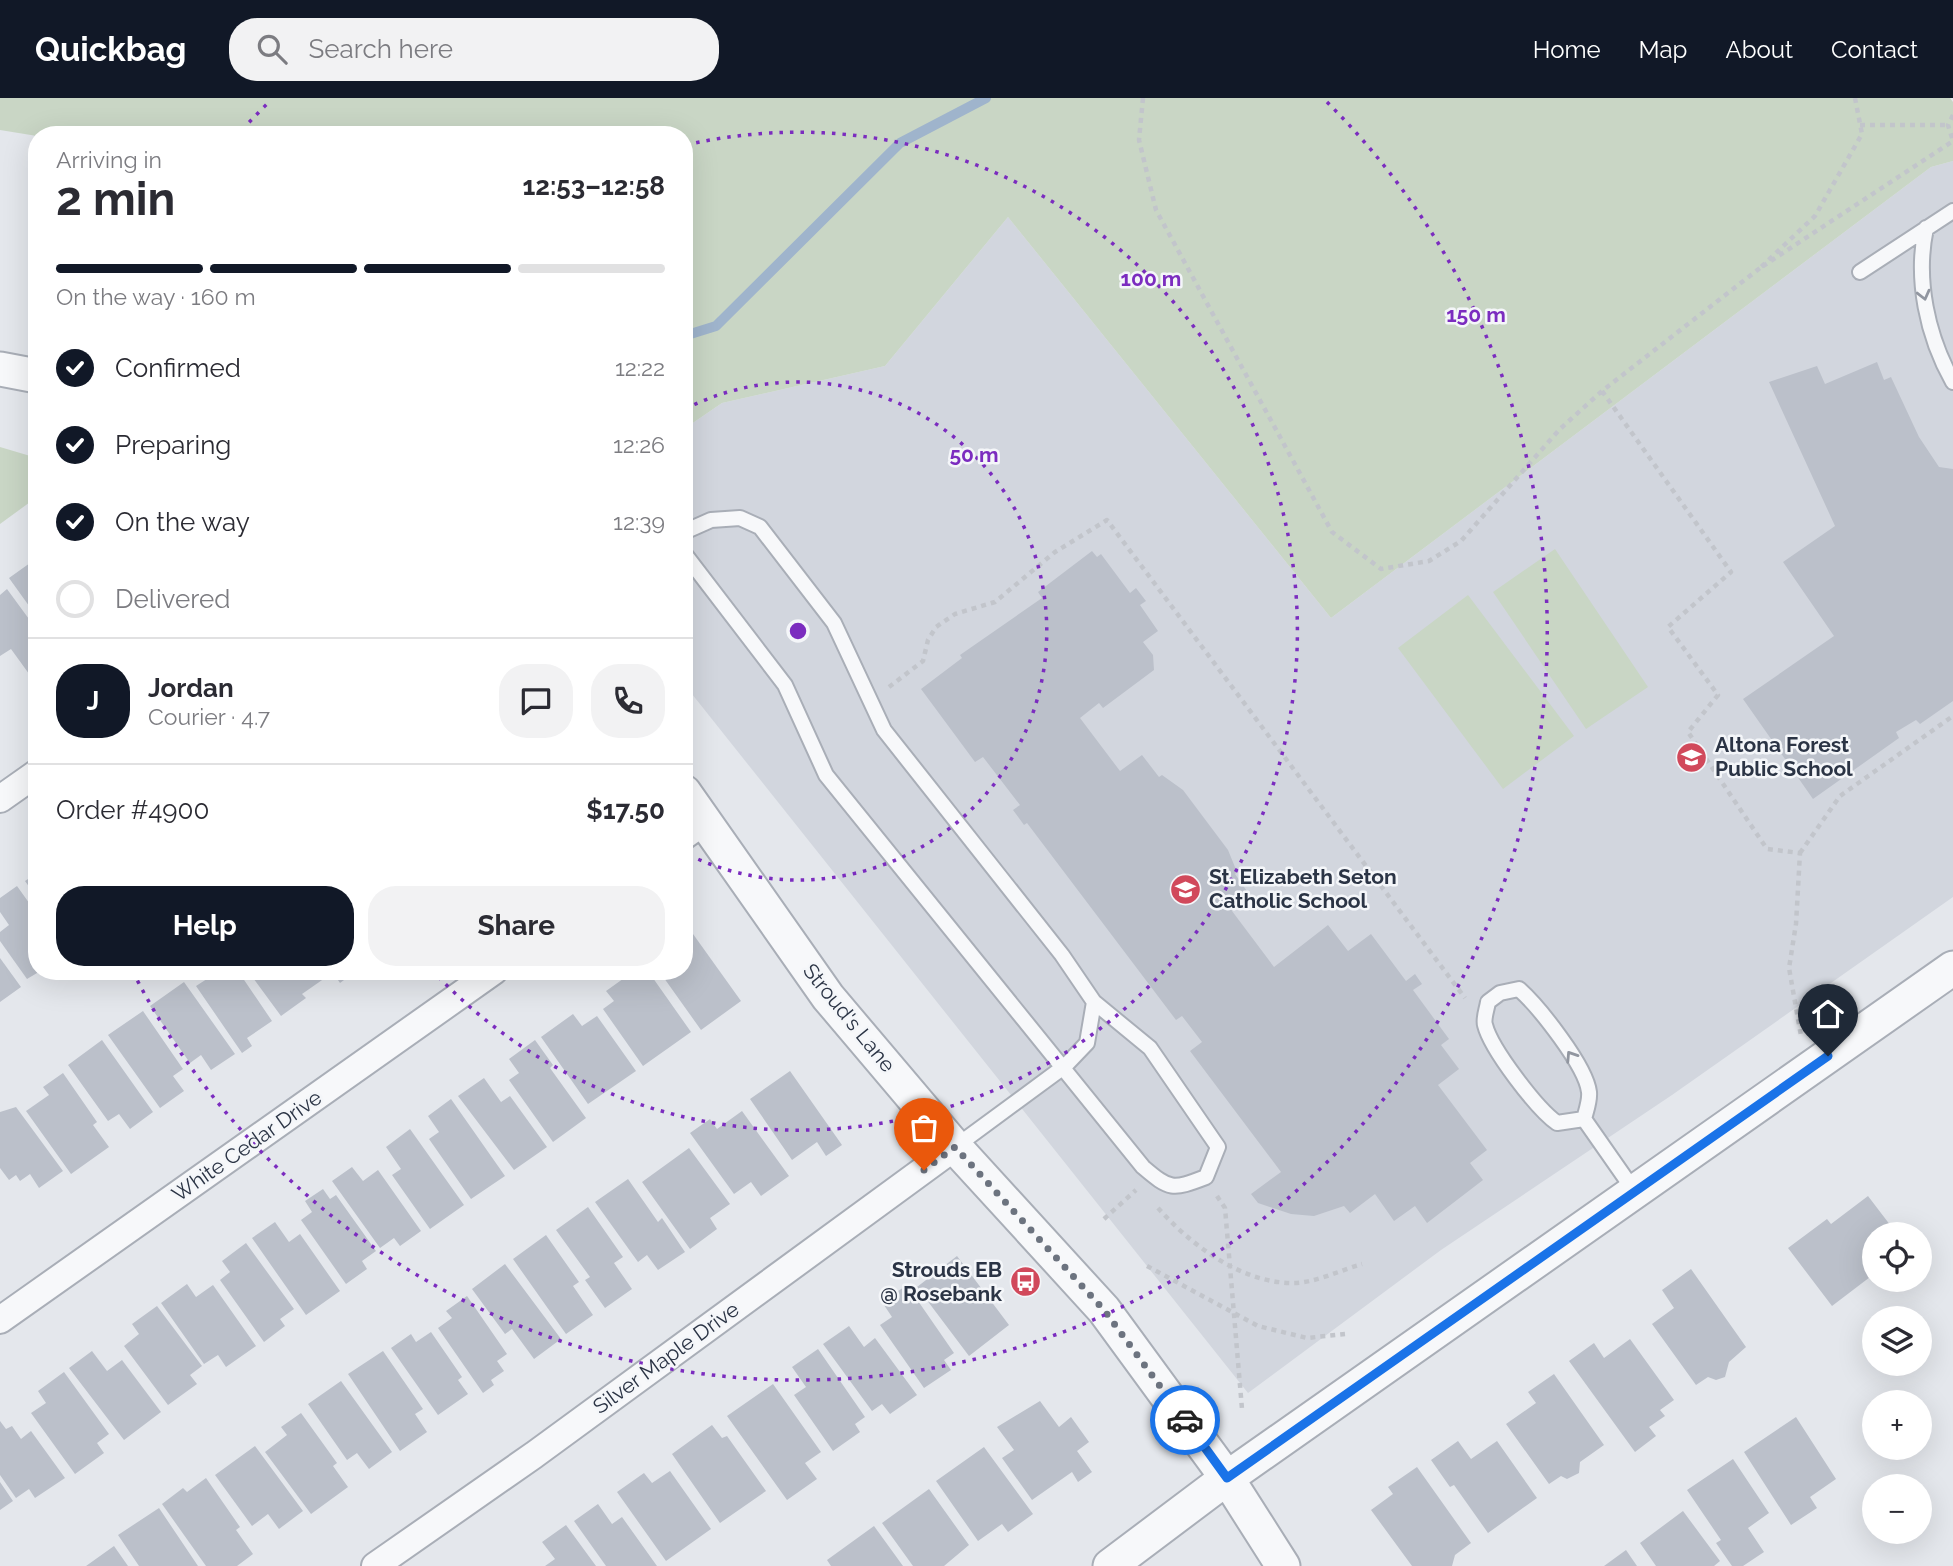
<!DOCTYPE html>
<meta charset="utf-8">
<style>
body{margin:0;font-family:Raleway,sans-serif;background:#f2f2f3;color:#2b2b33;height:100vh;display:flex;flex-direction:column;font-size:26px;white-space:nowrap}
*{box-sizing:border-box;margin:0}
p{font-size:23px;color:#7c7c81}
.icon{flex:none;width:38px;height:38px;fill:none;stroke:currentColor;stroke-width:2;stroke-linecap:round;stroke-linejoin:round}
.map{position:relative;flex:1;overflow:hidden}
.panel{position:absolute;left:28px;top:28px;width:665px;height:854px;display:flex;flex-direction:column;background:#fff;border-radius:28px;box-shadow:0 7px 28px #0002}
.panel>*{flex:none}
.fabs{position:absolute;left:1862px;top:1124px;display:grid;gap:14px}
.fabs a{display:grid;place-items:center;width:70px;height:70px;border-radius:50%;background:#fff;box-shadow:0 7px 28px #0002;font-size:35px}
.pin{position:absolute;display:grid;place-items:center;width:60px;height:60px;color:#fff;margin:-72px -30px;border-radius:50% 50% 50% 0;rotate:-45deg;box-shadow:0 0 7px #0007}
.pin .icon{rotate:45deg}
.courier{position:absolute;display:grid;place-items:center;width:70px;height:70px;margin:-35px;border:5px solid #1a73e8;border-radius:50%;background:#fff;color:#222;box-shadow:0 2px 9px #0007}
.head em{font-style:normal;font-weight:700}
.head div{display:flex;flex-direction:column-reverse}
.head{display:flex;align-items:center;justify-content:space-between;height:119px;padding:0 28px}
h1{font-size:46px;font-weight:700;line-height:52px}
.bar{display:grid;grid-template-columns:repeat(4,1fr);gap:10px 7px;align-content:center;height:84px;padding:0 28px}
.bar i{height:9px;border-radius:5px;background:#e1e1e2}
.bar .current{background:#111827}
.bar p{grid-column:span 4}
.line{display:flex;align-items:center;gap:18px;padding:0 28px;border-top:2px solid #e1e1e2}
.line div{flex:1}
.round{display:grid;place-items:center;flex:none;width:74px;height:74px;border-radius:28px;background:#f2f2f3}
ol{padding:0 28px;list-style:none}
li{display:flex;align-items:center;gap:21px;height:77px}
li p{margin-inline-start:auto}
li .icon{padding:7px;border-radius:50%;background:#111827;color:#fff;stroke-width:4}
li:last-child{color:#7c7c81}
li i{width:38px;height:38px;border:4px solid #e1e1e2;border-radius:50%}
.action{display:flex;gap:14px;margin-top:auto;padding:14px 28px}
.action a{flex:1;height:80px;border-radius:28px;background:#111827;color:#fff;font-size:28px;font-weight:700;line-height:80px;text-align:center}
.action a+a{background:#f2f2f3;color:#2b2b33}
header{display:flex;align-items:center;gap:42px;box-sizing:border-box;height:98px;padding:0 35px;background:#111827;color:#fff}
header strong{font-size:33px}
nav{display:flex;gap:38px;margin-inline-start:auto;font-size:24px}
.search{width:490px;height:63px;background:#f2f2f3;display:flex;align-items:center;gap:18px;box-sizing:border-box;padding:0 24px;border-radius:28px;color:#7c7c81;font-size:26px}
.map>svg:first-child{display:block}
.built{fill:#d2d6de}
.green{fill:#c9d6c5}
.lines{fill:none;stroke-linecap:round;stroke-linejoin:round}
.stream{stroke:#9fb4cc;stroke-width:10}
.building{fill:#bbc0ca}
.service-casing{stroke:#a9aeb7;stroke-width:18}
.minor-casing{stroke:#a9aeb7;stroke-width:30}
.tertiary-casing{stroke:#a9aeb7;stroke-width:37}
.path{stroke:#c2c5cb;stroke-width:4.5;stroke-dasharray:5 5;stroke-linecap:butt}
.service{stroke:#f7f8fa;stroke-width:14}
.minor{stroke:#f7f8fa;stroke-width:26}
.tertiary{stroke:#f7f8fa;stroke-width:33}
.oneway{stroke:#9196a0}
.done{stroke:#6c737f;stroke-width:7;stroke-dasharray:0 12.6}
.route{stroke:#1a73e8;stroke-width:9}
.ring{fill:none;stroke:#7b2cbf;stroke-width:3.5;stroke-dasharray:3.5 7}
.labels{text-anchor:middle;stroke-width:5;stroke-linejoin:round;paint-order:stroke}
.poi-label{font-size:21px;font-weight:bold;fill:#2b3445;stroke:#f4f6f9;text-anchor:start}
.street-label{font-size:21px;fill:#2b3445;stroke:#f4f6f9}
.centre{fill:#7b2cbf;stroke:#f4f6f9;stroke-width:3.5}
.ring-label{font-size:21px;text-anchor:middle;font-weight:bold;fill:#7b2cbf;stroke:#f4f6f9;stroke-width:5;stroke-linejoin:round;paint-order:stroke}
</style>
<header>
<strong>Quickbag</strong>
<div class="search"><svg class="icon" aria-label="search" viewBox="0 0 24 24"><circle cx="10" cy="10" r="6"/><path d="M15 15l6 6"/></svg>Search here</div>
<nav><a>Home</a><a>Map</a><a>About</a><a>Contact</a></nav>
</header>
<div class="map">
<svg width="1953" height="1468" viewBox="0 0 1953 1468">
<rect width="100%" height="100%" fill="#e4e7ec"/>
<path class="built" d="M1953,63V799L1672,997L1441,1152L1248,1295L684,586V331L722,305L885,268L1008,119L1331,520L1931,69Z"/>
<path class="green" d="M0,0H1950L1953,4V63L1931,69L1331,520L1008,119L885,268L722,305L684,331V37L37,38L0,32Z
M0,349L37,360V399L0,426Z
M1555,451L1648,589L1586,631L1493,494Z
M1468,497L1574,638L1503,691L1398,550Z"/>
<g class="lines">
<path class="stream" d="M684,238L716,228L900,45L986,0"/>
</g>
<path class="building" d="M1877,264L1884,282L1891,279L1919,339L1939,369L1953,371V603L1920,626L1916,622L1896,634L1899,640L1813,701L1743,601L1834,538L1783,464L1835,428L1769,284L1817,268L1825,286Z
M1092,453L1097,459L1101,456L1130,495L1136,490L1146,503L1140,507L1158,533L1143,544L1153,557L1154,572L1103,610L1099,605L1080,620L1120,673L1142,657L1159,679L1162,677L1183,692L1228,752L1237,774L1235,776L1251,799L1232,813L1274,869L1328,827L1348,853L1371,836L1406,883L1415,876L1422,886L1413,892L1449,941L1441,947L1459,971L1438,987L1487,1052L1470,1065L1483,1082L1427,1125L1415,1108L1394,1123L1375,1096L1350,1115L1344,1108L1314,1118L1291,1116L1258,1105L1251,1096L1281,1074L1190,953L1202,944L1182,918L1176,922L1027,725L1024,727L1013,712L1020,707L983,659L975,664L921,591L962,560L960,557L1042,500L1038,494Z
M37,460V519L9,480Z
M7,491L37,532V576L32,580L11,551L0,558V497Z
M37,775V800L25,783Z
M17,788L37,816V875L27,881L0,843V834L9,827L0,814V800Z
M688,829L741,903L701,932L659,873H684V831Z
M0,860L21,889L0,904Z
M206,873H238L272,923L247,940L252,948L242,955L196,888L210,879Z
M248,873H321L325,880L302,896L306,900L281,918Z
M332,873H356L340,885Z
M634,873H648L691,934L643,968L603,911L614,903L606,893Z
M184,884L235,956L211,972L201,957L190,965L150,908Z
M143,913L183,971L173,978L184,993L160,1010L108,937Z
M573,916L582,928L597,918L636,973L588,1006L541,939Z
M102,942L153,1014L130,1031L119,1016L108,1023L68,967Z
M535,942L553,967L550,970L586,1020L553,1044L509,982L519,975L509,961Z
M790,973L842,1047L826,1058L817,1044L792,1062L750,1001Z
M63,975L97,1024L93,1027L109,1049L71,1076L26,1013L49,997L43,989Z
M484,980L501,1004L510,998L547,1049L514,1072L458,998Z
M451,1001L505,1078L471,1101L429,1041L439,1034L428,1018Z
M16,1009L63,1073L39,1090L30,1076L20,1083L16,1077L9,1082L0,1070V1014Z
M742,1013L789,1078L761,1098L751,1084L734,1096L690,1035L710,1021L717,1031Z
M410,1031L464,1107L430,1131L392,1077L401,1071L386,1049Z
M689,1050L730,1106L710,1120L717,1131L690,1151L642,1084Z
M352,1069L363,1083L378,1072L421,1133L400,1148L394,1140L380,1150L332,1083Z
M628,1081L658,1124L662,1120L685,1154L658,1172L647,1157L638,1164L595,1104Z
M323,1091L330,1101L336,1097L376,1153L362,1163L367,1171L346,1186L301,1122L312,1114L305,1103Z
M1868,1098L1897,1136H1874V1176L1832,1208L1788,1150L1827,1121L1831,1126Z
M588,1109L623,1159L614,1165L632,1191L605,1210L585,1182L590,1179L556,1132Z
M275,1124L289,1144L300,1136L340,1193L306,1217L252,1140Z
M546,1137L579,1184L573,1188L593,1217L566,1236L513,1161Z
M246,1145L294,1211L280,1221L285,1228L264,1244L220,1182L230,1174L222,1163Z
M957,1158L1009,1227L969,1258L917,1189Z
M505,1166L561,1241L534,1261L512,1231L505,1236L472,1191Z
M1691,1171L1746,1249L1729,1264L1725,1279L1716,1282L1708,1279L1696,1287L1652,1226L1674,1210L1662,1192Z
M187,1186L196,1199L213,1187L256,1248L226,1269L218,1257L204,1266L161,1205Z
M907,1187L954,1255L944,1262L951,1272L924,1290L880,1227L892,1219L882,1204Z
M467,1198L507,1256L497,1263L504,1273L491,1282L494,1287L483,1295L438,1230L452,1220L446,1213Z
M157,1208L202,1268L190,1277L197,1286L168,1307L124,1248L139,1236L132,1226Z
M849,1228L864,1249L875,1240L917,1297L890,1316L882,1306L872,1313L823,1246Z
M431,1234L462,1279L458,1282L468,1296L438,1317L391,1250L411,1236L416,1244Z
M1630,1241L1674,1302L1660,1312L1665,1318L1649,1329L1656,1338L1635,1354L1569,1263L1594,1245L1604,1260Z
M818,1251L865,1319L855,1326L860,1334L833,1353L794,1297L806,1289L792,1269Z
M92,1253L107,1273L122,1262L161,1314L124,1342L69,1270Z
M383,1253L423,1311L415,1316L427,1334L400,1353L348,1276Z
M64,1274L109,1336L97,1345L104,1355L75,1376L31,1315L46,1305L38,1293Z
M1554,1276L1604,1347L1580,1364L1579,1375L1567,1381L1561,1378L1549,1386L1506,1326L1536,1305L1528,1294Z
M341,1283L392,1354L369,1371L357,1355L347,1362L308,1306Z
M773,1286L821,1354L805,1365L817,1381L787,1402L727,1318Z
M1040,1303L1059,1329L1071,1319L1089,1344L1077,1353L1092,1374L1078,1384L1072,1374L1032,1402L1002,1360L1014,1352L997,1329Z
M301,1315L337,1365L333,1368L348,1389L311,1416L265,1354L287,1337L281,1329Z
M1796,1319L1836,1381L1810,1399L1817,1410L1791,1427L1744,1354Z
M0,1323L6,1331L12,1328L21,1341L31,1333L65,1380L35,1400L29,1391L16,1400L0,1377Z
M712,1327L722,1340L727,1338L766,1393L720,1425L672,1356Z
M1458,1343L1471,1361L1497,1343L1537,1400L1488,1435L1454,1387L1450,1389L1431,1362Z
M255,1348L303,1413L279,1431L268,1416L252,1428L215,1377Z
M984,1349L1033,1416L1008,1434L1002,1426L978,1443L936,1383Z
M1733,1361L1769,1415L1748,1430L1764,1454L1743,1468H1732L1716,1445L1721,1442L1687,1392Z
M1417,1369L1471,1445L1455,1457L1452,1468H1412L1371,1412L1393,1396L1388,1389Z
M670,1373L711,1431L666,1463L617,1394L644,1375L652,1385Z
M206,1380L240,1429L236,1432L253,1456L237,1468H206L162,1406L183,1390L187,1394Z
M0,1384L13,1403L0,1412Z
M929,1391L969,1447L944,1468H913L882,1425Z
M598,1406L612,1426L622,1419L657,1468H606L574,1423Z
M159,1410L198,1468H139L118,1437Z
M1683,1413L1720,1463L1714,1468H1656L1640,1445Z
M566,1427L596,1468H545L555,1461L542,1444Z
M874,1428L903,1468H831L827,1462Z
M114,1448L128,1468H86Z
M1626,1452L1637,1468H1604Z"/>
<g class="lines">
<defs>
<path id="service" d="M1926,130C1915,181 1927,238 1953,284
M1860,174L1953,113
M684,434L711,422L740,420L760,429L834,525L884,632L1062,857L1094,904L1087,945L1065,968L955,1049
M684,455L785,587L826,677L1143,1069C1170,1092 1172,1092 1206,1079L1218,1049L1150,950L1094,904
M1584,1021L1557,1025C1537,1011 1491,951 1485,927C1483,921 1487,911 1488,904L1500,895L1519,891C1539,909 1586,968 1589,994C1590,1003 1586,1013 1584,1021L1635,1094"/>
<path id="minor" d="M0,701L37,675
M684,738L705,723
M0,1222L494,873
M375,1468L534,1357L955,1049"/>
<path id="tertiary" d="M0,271L37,278
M684,694L828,899L955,1049L1104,1212L1227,1380L1283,1468
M1110,1468L1227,1380L1953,870"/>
</defs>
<use href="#service" class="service-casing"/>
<use href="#minor" class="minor-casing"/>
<use href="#tertiary" class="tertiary-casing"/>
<path class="path" d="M1143,0L1139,42L1156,112L1332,434L1381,471L1429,463L1461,443L1560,331L1602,293L1760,170
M1855,0L1862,36L1815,118L1760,170L1953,43
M1953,17L1948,27L1953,43
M1860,27H1948
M1602,293L1731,474L1668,529L1718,597L1688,634L1767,751L1800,755L1796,826L1789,870L1801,938
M889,589L923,563L928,542L936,529L955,516L995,504L1055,454L1107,422L1465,900
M1800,755L1840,698L1953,618
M1217,1098L1225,1110L1242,1311
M1158,1110C1191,1147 1241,1185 1293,1185C1315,1185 1341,1172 1362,1166
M1104,1121L1136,1092
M1147,1168L1258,1228L1307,1240L1345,1236"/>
<use href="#service" class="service"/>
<use href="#minor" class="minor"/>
<use href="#tertiary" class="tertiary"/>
</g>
<defs><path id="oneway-chevron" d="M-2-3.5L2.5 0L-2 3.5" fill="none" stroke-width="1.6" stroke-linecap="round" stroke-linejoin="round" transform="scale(1.75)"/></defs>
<g class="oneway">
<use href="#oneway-chevron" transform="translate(1924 197) rotate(76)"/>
<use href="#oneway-chevron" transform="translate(1571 958) rotate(-123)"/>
</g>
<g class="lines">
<path class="done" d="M924,1072L955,1049L1104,1212L1185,1322"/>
<path class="route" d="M1185,1322L1227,1380L1828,958"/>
</g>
<g class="ring">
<path d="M685 311A249 249 0 1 1 685 755"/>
<path d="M686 47A499 499 0 1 1 433 873"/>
<path d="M242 32A748 748 0 0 1 269 4M1327 4A748 748 0 1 1 135 878"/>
</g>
<defs>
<symbol id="school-disc" viewBox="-11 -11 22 22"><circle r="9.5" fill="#d1495b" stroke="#f4f6f9"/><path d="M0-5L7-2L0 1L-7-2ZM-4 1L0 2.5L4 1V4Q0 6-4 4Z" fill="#fff"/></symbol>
<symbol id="bus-disc" viewBox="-11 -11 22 22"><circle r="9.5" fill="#d1495b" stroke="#f4f6f9"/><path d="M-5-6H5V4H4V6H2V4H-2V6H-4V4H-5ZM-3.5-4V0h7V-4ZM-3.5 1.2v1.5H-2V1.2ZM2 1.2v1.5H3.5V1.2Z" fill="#fff"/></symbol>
</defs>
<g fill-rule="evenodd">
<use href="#school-disc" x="1674" y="642" width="35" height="35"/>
<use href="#school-disc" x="1168" y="774" width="35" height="35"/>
<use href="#bus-disc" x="1008" y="1166" width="35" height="35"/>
</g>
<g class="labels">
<g class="poi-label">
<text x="1715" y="654">Altona Forest<tspan x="1715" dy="24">Public School</tspan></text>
<text x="1209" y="786">St. Elizabeth Seton<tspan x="1209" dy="24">Catholic School</tspan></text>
<text x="1002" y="1179" text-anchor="end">Strouds EB<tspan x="1002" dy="24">@ Rosebank</tspan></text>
</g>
<g class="street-label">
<text transform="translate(849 920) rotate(51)" y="7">Stroud's Lane</text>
<text transform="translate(247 1048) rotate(-35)" y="7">White Cedar Drive</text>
<text transform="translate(666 1260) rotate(-36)" y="7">Silver Maple Drive</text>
</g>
</g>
<circle cx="798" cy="533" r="10" class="centre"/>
<g class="ring-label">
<text x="1151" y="188">100 m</text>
<text x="1476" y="224">150 m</text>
<text x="974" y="364">50 m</text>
</g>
</svg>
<div class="fabs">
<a><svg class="icon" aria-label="locate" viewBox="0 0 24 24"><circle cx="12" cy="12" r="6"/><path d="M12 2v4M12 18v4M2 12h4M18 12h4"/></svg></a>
<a><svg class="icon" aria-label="layers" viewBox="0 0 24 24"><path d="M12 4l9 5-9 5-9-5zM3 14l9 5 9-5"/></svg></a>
<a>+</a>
<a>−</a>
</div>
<div class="pin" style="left:924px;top:1072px;background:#ea580c"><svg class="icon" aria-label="bag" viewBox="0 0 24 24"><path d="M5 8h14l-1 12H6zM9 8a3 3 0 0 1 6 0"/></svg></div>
<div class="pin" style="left:1828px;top:958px;background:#1f2937"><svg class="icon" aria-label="home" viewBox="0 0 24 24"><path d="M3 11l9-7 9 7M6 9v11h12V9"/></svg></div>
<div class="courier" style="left:1185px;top:1322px"><svg class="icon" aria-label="car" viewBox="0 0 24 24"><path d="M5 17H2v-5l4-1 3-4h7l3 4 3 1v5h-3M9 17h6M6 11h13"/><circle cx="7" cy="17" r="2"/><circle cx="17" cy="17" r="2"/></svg></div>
<section class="panel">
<div class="head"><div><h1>2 min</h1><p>Arriving in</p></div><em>12:53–12:58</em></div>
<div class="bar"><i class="current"></i><i class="current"></i><i class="current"></i><i></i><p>On the way · 160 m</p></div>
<ol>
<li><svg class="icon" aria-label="check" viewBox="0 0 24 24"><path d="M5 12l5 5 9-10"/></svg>Confirmed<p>12:22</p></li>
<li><svg class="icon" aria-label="check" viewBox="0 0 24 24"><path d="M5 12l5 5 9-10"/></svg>Preparing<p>12:26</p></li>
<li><svg class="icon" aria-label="check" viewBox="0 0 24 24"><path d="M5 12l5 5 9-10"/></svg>On the way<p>12:39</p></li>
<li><i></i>Delivered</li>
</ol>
<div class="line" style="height:126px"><b class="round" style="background:#111827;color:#fff">J</b><div><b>Jordan</b><p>Courier · 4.7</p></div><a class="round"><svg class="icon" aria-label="chat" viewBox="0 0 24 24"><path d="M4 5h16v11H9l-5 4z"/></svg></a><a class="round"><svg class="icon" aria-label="phone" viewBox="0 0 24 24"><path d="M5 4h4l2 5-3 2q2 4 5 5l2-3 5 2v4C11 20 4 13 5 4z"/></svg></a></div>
<div class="line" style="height:91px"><div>Order #4900</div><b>$17.50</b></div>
<div class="action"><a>Help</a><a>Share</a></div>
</section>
</div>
